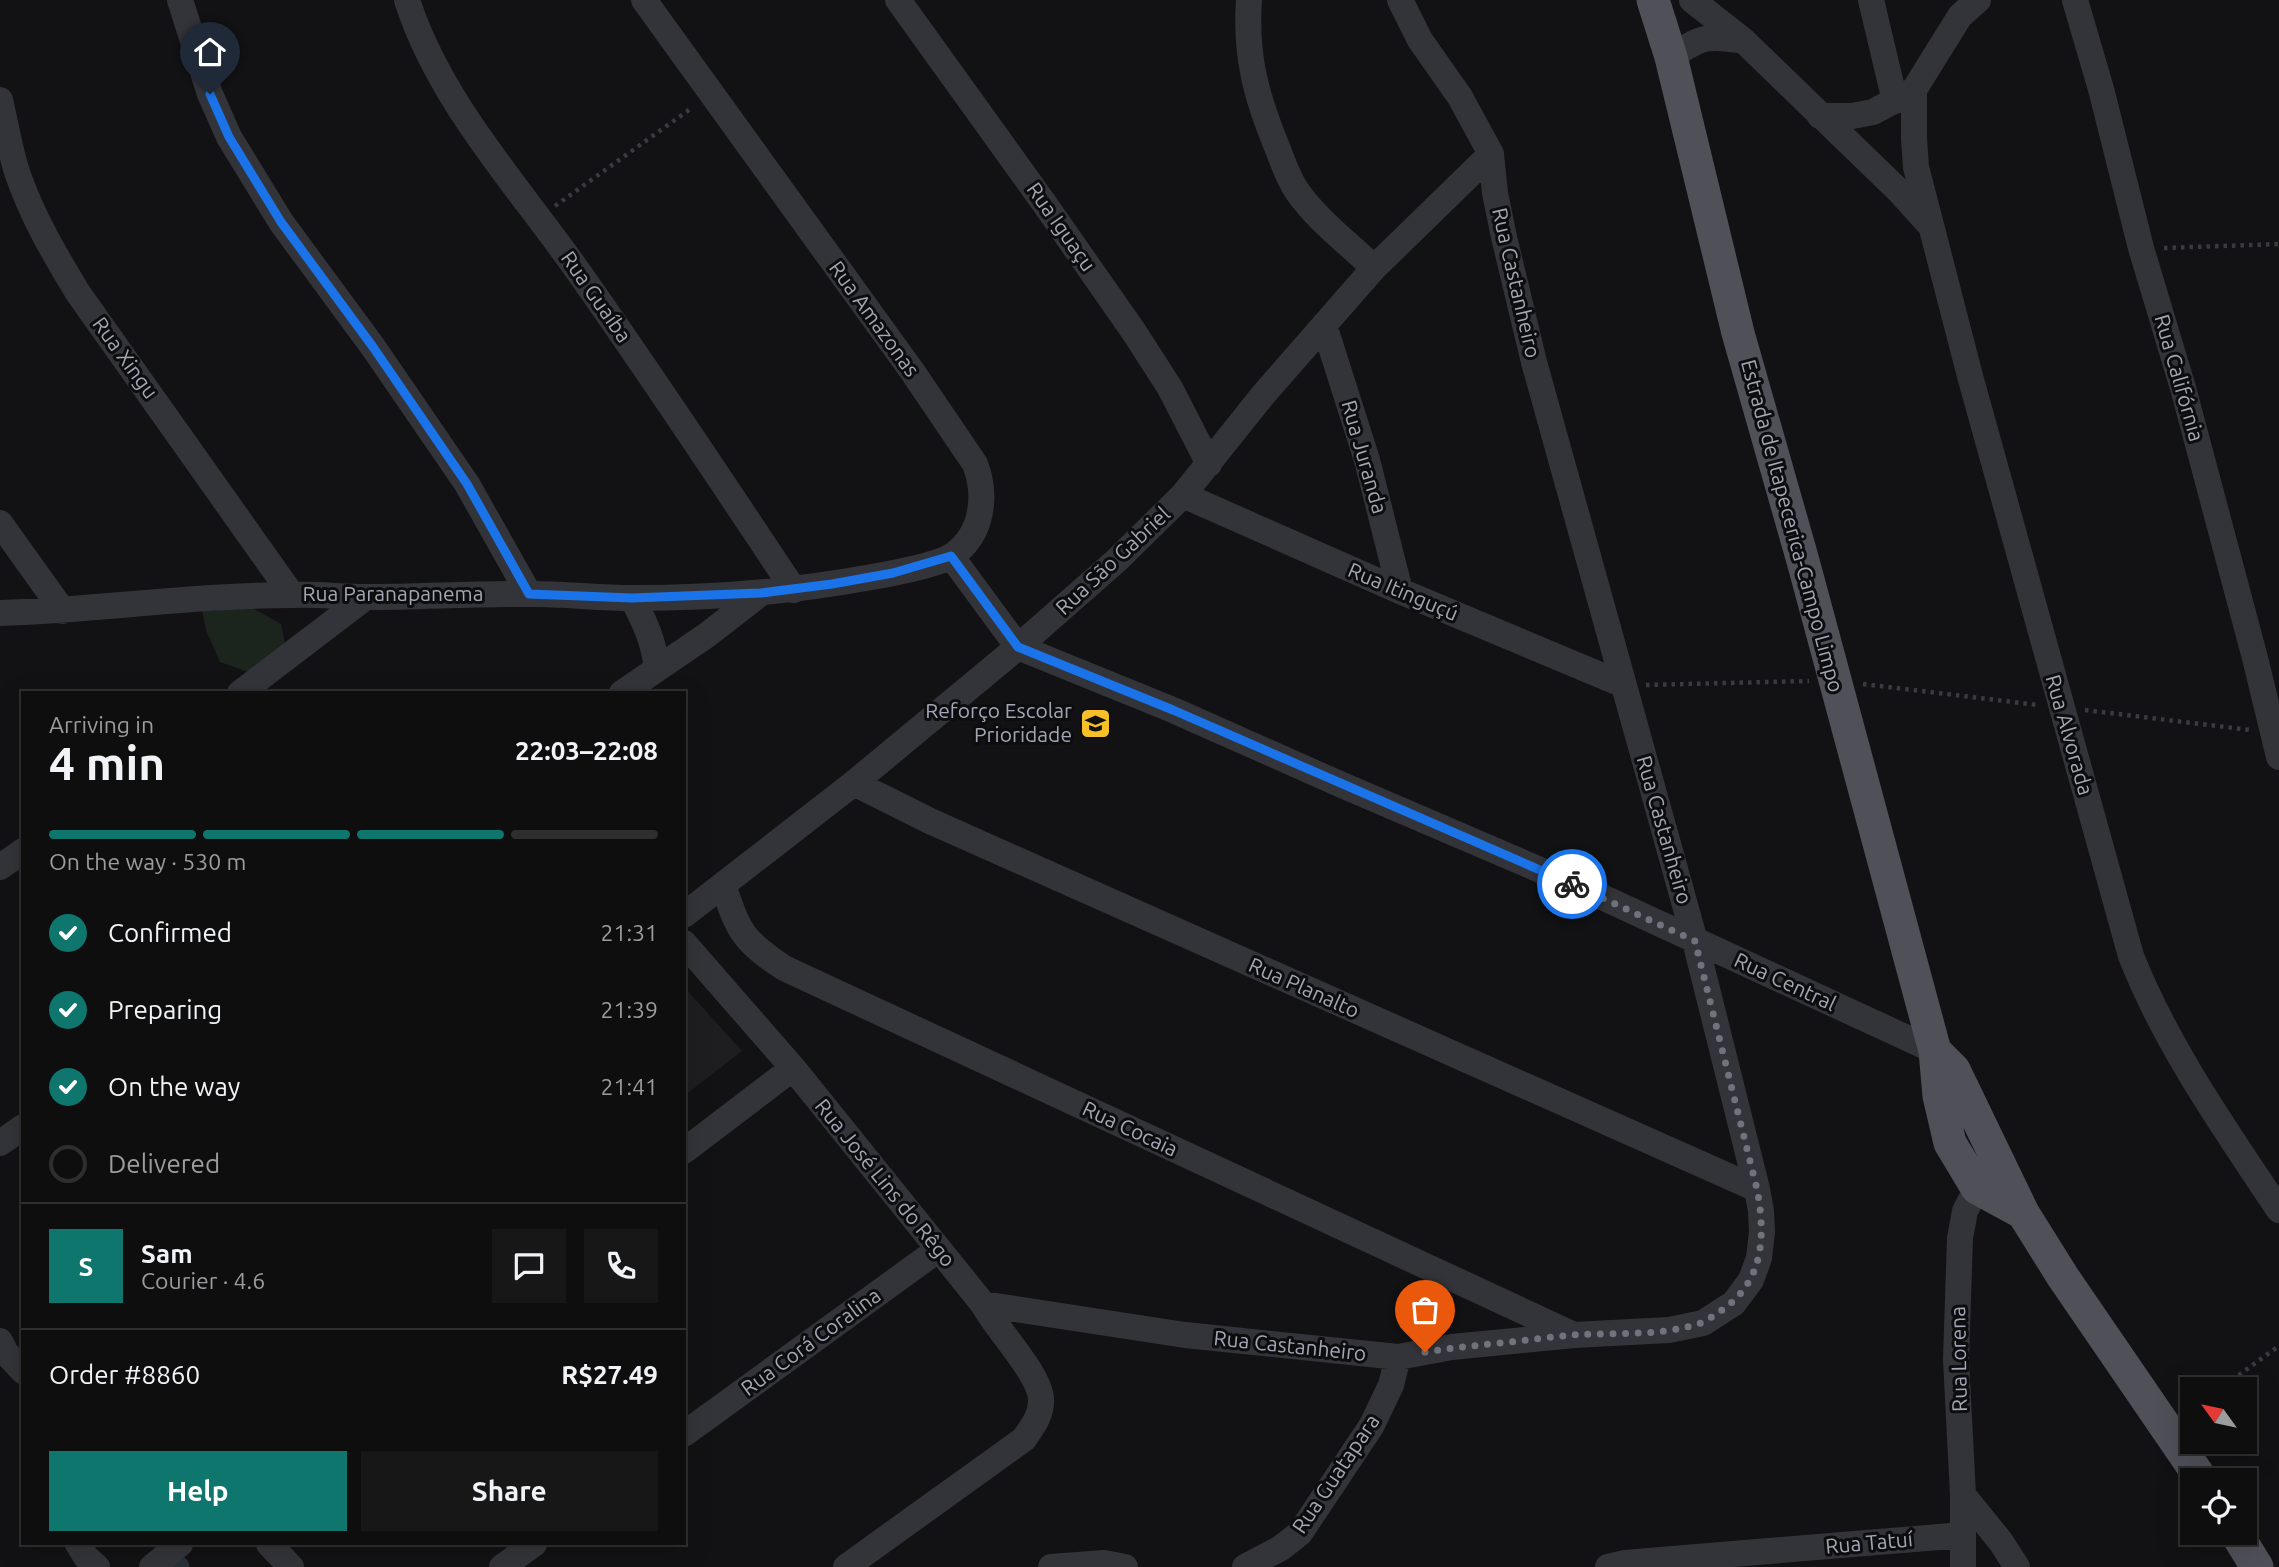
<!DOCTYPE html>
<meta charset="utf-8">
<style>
body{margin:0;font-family:Ubuntu,sans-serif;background:#171718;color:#f1f3f6;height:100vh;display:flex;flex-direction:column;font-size:26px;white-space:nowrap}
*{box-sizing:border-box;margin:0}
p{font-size:23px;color:#9b9c9e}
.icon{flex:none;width:38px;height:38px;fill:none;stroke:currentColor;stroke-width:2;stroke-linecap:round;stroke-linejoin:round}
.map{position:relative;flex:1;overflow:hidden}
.sheet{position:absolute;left:21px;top:691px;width:665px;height:854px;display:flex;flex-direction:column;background:#0e0e0f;border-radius:0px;box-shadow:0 7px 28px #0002,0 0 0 2px #2e2e2f}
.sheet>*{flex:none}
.needle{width:46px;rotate:303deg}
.buttons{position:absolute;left:2180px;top:1377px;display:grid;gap:14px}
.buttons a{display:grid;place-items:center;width:77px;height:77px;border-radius:0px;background:#0e0e0f;box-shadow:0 7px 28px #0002,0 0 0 2px #2e2e2f;font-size:35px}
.pin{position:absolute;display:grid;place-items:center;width:60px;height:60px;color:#fff;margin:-72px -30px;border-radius:50% 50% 50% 0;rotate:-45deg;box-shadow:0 0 7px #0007}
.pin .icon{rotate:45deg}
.courier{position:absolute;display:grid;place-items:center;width:70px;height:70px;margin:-35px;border:5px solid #1a73e8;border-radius:50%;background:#fff;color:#222;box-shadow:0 2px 9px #0007}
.head em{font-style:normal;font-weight:700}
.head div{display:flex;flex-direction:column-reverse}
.head{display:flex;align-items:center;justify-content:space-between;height:119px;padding:0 28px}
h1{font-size:46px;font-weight:700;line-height:52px}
.bar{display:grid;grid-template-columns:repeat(4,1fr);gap:10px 7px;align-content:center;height:84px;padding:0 28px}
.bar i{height:9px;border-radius:5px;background:#2e2e2f}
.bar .current{background:#0f766e}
.bar p{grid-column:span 4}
.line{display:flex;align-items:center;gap:18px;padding:0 28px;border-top:2px solid #2e2e2f}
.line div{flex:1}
.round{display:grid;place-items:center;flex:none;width:74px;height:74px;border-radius:0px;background:#171718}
ol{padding:0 28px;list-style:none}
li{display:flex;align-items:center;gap:21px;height:77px}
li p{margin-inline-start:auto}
li .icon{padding:7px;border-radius:50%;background:#0f766e;color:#fff;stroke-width:4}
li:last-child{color:#9b9c9e}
li i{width:38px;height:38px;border:4px solid #2e2e2f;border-radius:50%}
.cta{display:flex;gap:14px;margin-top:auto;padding:14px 28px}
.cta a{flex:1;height:80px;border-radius:0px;background:#0f766e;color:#fff;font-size:28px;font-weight:700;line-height:80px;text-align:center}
.cta a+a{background:#171718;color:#f1f3f6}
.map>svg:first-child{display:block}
.built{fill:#1e1e21}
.green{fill:#1c241e}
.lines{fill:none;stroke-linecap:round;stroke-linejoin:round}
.canal{stroke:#283038;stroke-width:23}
.path{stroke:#393b40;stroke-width:4.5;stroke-dasharray:3.5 5;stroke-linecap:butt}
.minor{stroke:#333439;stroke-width:26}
.major{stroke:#4f5058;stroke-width:33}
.done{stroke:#70737d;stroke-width:7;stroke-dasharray:0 12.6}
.route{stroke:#1a73e8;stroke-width:9}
.labels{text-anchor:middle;stroke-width:6;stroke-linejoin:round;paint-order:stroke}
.street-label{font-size:21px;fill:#a3a7b5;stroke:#0d0d0f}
.poi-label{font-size:21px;fill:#a3a7b5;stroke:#0d0d0f;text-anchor:end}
</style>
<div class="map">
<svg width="2279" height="1567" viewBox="0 0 2279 1567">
<rect width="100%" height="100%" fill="#121214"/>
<path class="built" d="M684,987L742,1051L684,1096Z"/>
<path class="green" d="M201,605L251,607L281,624L287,654L248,672L220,662L206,630Z"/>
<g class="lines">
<path class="canal" d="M175,1565L178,1567"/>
<path class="path" d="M555,206L693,107
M2164,248L2279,244
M1863,684L2038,705
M1646,685L1809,681
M2085,710L2250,730
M2218,1390L2279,1346"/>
<path class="minor" d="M180,0L210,94L229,137L281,222L373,347L467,484L529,594
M407,0C438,97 511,178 570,260C647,368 720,479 794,590
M898,0L1044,203L1134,332L1170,388L1209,464
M1249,0C1245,55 1256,96 1277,147C1283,162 1288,178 1297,191C1317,220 1348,243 1374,268
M1692,0L1744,41L1900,192L1929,224
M1871,0L1895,101
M2075,0L2101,89L2141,248L2183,388L2255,658L2279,757
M1671,57C1702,36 1707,35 1744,41
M1914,90V139L1916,167L1970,376L2131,956C2167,1047 2225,1129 2279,1210
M0,100C6,125 10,152 18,175C33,218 55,255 78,293L292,595
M1820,116H1852L1873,112L1914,90L1960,16L1978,0
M1324,325L1367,460L1400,591
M1183,495L1400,591L1624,685
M0,523L63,611
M951,556L1018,647L1173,710L1342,785L1589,891L1935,1051
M632,598C645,622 654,642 657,669
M0,613C98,610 194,595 292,595C317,594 342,597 367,597C422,597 477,593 532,594C565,594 599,598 633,598C711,598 789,592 866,578C885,575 939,565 953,555C983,534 987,495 975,464L912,371L644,0
M240,693L366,597
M622,693L707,635L761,593
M854,783L930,821L1757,1189
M0,867L23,851
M723,885C739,932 742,940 784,968L1574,1335
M684,915L854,783L1018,647L1117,560L1183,495L1263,395L1374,268L1491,154
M684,943L793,1068L983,1304C996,1329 1040,1374 1041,1399C1042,1415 1032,1427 1024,1439L846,1567
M0,1143L23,1127
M684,1151L793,1068
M983,1304L1185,1335L1398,1357L1452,1347L1574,1335L1669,1330L1703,1323L1734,1303L1751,1280L1759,1258L1762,1232L1761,1211L1757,1189L1695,941L1534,362L1504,237L1495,193L1491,154L1460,97L1420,40L1400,0
M0,1341L6,1353L23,1371
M684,1434L939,1249
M1963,1495L2001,1542L2017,1567
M78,1544L86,1557L97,1567
M269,1544L291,1567
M152,1567L180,1544
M502,1567L534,1544
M1051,1567L1104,1563L1125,1567
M1245,1567L1281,1548L1300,1533L1372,1425L1391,1385L1398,1357
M1608,1567L1625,1563L1963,1535
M1963,1567V1495L1956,1360L1960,1238L1965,1211L1977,1188L1988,1174"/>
<path class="major" d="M1653,0L1671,57L1738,333L1803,561L1935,1051L1939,1096L1950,1143L1977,1188L2023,1213
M1935,1051L1954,1070L2023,1213L2063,1277L2202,1480
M2236,1533L2257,1567"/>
</g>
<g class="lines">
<path class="done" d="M1425,1352C1450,1348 1474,1346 1499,1343C1524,1341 1549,1337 1573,1335C1615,1332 1660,1337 1701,1323C1707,1321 1713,1316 1719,1312C1764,1283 1766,1237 1757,1189L1695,941L1572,884"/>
<path class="route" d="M210,94L229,137L281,222L373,347L467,484L529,594L632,598L761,593L832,584L893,573L951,556L1018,647L1173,710L1572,884"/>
</g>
<defs>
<symbol id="school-square" viewBox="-11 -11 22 22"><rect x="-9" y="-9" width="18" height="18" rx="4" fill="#f7bf28" stroke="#0d0d0f"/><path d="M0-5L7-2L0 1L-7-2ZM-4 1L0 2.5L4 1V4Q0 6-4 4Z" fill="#111"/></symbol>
</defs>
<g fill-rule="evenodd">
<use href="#school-square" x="1078" y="706" width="35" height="35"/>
</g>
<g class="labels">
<g class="street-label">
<text transform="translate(1061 227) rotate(55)" y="7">Rua Iguaçu</text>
<text transform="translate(1516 283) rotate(77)" y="7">Rua Castanheiro</text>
<text transform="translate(596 297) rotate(55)" y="7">Rua Guaíba</text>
<text transform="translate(874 319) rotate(54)" y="7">Rua Amazonas</text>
<text transform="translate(125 358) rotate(54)" y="7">Rua Xingu</text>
<text transform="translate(2179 378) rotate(74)" y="7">Rua Califórnia</text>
<text transform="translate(1364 457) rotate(74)" y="7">Rua Juranda</text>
<text transform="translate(1792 526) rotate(75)" y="7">Estrada de Itapecerica-Campo Limpo</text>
<text transform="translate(1113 561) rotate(-43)" y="7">Rua São Gabriel</text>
<text transform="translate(1403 592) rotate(23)" y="7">Rua Itinguçú</text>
<text x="393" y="601">Rua Paranapanema</text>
<text transform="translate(2069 735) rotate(74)" y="7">Rua Alvorada</text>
<text transform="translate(1664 830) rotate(74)" y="7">Rua Castanheiro</text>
<text transform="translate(1785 982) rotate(25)" y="7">Rua Central</text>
<text transform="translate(1304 988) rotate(24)" y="7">Rua Planalto</text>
<text transform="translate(1130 1129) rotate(25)" y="7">Rua Cocaia</text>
<text transform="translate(885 1183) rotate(51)" y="7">Rua José Lins do Rêgo</text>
<text transform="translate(811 1342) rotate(-36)" y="7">Rua Corá Coralina</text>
<text transform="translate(1290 1346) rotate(6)" y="7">Rua Castanheiro</text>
<text transform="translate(1959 1359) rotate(-91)" y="7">Rua Lorena</text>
<text transform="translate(1336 1474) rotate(-56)" y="7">Rua Guatapara</text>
<text transform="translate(1869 1543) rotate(-5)" y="7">Rua Tatuí</text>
</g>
<g class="poi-label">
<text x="1072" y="718">Reforço Escolar<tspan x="1072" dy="24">Prioridade</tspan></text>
</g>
</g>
</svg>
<div class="buttons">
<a><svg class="needle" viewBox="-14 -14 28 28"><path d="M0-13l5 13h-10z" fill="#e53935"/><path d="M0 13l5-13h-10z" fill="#9b9c9e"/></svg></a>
<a><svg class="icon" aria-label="locate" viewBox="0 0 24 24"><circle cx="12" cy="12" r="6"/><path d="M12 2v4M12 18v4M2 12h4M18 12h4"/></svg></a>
</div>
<div class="pin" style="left:1425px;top:1352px;background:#ea580c"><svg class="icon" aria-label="bag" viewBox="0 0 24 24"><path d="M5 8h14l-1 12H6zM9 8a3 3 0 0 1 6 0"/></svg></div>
<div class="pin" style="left:210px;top:94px;background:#1f2937"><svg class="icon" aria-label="home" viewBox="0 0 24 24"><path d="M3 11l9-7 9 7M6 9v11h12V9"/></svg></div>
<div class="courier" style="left:1572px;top:884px"><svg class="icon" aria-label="bike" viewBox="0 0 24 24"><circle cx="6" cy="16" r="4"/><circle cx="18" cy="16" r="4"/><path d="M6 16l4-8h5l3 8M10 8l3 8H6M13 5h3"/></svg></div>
<section class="sheet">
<div class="head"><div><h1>4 min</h1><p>Arriving in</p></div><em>22:03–22:08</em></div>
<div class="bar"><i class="current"></i><i class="current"></i><i class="current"></i><i></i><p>On the way · 530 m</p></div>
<ol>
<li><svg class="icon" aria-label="check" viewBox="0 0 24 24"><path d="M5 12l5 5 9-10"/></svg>Confirmed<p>21:31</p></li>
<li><svg class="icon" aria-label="check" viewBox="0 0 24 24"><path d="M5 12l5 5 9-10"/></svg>Preparing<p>21:39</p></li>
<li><svg class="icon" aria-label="check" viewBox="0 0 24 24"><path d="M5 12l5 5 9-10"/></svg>On the way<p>21:41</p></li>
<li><i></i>Delivered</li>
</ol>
<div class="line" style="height:126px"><b class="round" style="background:#0f766e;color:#fff">S</b><div><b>Sam</b><p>Courier · 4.6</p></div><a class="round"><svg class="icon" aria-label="chat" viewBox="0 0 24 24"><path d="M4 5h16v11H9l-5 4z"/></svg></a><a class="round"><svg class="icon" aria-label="phone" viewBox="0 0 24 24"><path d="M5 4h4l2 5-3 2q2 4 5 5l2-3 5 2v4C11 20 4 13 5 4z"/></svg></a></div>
<div class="line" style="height:91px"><div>Order #8860</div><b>R$27.49</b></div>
<div class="cta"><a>Help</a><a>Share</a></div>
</section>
</div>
